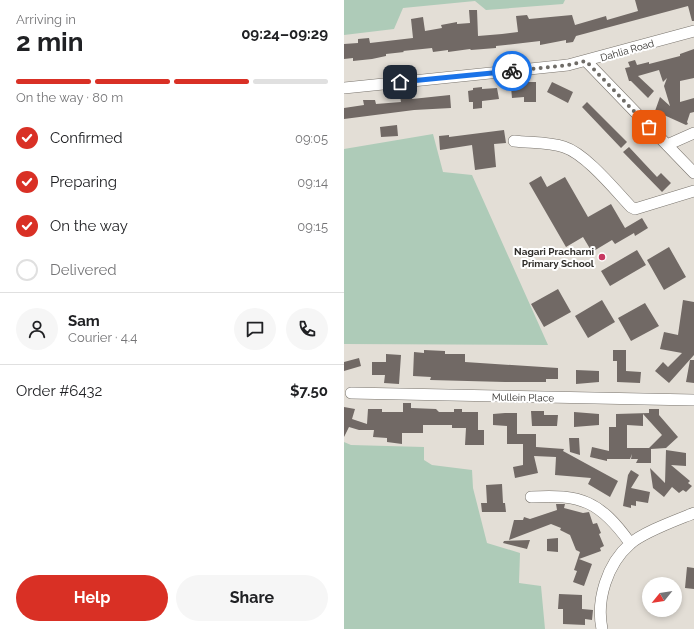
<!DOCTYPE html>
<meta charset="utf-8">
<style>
body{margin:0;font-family:Raleway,sans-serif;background:#f6f6f6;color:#202124;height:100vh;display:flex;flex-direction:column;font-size:15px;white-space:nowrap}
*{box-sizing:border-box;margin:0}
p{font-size:13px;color:#757577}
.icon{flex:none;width:22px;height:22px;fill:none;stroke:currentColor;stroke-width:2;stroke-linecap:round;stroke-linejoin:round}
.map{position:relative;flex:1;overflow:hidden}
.sheet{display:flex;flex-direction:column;background:#fff;width:344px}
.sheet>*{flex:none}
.needle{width:26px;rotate:240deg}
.fabs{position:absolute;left:298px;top:577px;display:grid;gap:8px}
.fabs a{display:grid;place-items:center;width:40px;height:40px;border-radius:50%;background:#fff;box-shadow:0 2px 6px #0003;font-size:20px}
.pin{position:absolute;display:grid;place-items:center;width:34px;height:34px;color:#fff;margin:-17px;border-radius:8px;box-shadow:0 2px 6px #0006}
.courier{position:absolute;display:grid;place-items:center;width:40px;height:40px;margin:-20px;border:3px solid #1a73e8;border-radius:50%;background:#fff;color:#222;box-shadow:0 1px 5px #0007}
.headline em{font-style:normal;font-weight:700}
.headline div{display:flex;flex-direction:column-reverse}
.headline{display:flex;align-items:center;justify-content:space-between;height:68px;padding:0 16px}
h1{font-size:26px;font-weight:700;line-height:30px}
.bar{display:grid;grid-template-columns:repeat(4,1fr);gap:6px 4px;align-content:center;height:48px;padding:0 16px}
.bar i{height:5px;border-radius:3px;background:#e0e0e0}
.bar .on{background:#d93025}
.bar p{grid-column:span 4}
.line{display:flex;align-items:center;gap:10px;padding:0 16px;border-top:1px solid #e0e0e0}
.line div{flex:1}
.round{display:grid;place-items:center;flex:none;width:42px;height:42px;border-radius:21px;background:#f6f6f6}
ol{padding:0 16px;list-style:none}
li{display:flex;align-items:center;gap:12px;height:44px}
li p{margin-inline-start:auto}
li .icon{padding:4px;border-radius:50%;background:#d93025;color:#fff;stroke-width:4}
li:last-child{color:#757577}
li i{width:22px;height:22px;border:2px solid #e0e0e0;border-radius:50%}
.button{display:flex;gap:8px;margin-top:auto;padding:8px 16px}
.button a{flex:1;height:46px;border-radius:24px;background:#d93025;color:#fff;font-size:16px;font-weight:700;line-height:46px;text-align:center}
.button a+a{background:#f6f6f6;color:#202124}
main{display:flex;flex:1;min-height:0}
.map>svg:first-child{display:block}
.green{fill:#aecbb8}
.building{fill:#716965;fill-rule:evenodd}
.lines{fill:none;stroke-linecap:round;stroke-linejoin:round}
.street-casing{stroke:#78736c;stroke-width:12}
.street{stroke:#fff;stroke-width:11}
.done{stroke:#6f6c67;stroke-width:4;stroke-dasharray:0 7.2}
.route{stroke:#1a73e8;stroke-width:5}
.poi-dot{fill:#c73861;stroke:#fff;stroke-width:1.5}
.labels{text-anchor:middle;stroke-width:4;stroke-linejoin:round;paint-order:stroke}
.street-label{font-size:10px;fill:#302e2b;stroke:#fff}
.poi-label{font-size:10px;font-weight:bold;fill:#302e2b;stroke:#fff;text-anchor:end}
</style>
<main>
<section class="sheet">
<div class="headline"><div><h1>2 min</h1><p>Arriving in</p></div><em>09:24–09:29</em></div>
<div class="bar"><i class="on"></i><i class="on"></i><i class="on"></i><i></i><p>On the way · 80 m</p></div>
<ol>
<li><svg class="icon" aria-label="check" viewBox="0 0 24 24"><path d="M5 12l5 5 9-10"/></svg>Confirmed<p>09:05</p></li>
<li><svg class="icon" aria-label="check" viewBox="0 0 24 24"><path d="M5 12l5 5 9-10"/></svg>Preparing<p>09:14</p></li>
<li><svg class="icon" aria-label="check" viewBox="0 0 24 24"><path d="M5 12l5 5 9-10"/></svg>On the way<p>09:15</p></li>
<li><i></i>Delivered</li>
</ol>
<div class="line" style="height:72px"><a class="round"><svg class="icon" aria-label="person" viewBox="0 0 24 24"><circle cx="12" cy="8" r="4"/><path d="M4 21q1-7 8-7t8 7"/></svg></a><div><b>Sam</b><p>Courier · 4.4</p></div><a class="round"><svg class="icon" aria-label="chat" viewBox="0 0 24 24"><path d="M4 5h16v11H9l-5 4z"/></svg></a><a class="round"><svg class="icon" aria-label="phone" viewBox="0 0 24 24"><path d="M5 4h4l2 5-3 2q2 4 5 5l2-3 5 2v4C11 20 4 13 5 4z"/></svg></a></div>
<div class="line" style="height:52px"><div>Order #6432</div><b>$7.50</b></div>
<div class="button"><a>Help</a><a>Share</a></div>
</section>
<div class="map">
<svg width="350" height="629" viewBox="0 0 350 629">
<rect width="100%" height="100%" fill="#e3ded6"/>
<path class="green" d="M0,0H221L219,4L142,10L131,1L59,8L50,29L0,35Z
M89,134L99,172L128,175L204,345L0,344V149Z
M0,442L7,445L80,447V460L88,465L128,470L129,488L143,543L176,553L175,583L197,586L201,629H0Z"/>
<path class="building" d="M291,0H350V21H348L344,6L232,36L229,42L222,43V40L196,45V41L152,46V48L127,50L126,49L104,52V50L89,52L88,48L59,51L60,52L42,54V56L28,59L9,61V58L0,59V44L14,43V39L25,38L26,43L69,38L67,19L79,17L81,31L98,28L97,25L113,22V24L126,23L125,10H133L134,36L158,34L174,32L172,16L183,15L185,19L228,15L231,25L262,16L263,20L294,11Z
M350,49V78L336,81V102L350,98V112L346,113L343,122L344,124L342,125L311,111L316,97L326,106L320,86L323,78L319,82L315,70L294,76L310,91L304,98L287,81H285L281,68L286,67L284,62L291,60L293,65L305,62V64L336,56V54Z
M181,82H192V102H180V97L168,98L167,87L178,86V83Z
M208,82L229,92L224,103L203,92Z
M138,87V89L153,88L155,99L138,101V108L129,109V102H125L124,91L129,90V88Z
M67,95L68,99L106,95L107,108L70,110L0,119V108L20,105L19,100H31L32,104L57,102L56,96Z
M243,102L283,142L277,148L238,107Z
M53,125L54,136L37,137L36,127Z
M160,130L162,143L150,144L152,167L131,170L128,145L96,150L95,136L105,135V137Z
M285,147L313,177L317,173L327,183L318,192L279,152Z
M197,176L203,187L221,177L244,217L267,204L281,228L298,218L304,228L291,236L290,233L271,244L268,240L248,252L239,237L222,247L185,183Z
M325,247L342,277L320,290L303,260Z
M293,250L302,265L266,286L257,271Z
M214,289L227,312L200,327L187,304Z
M258,300L271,322L244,338L231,316Z
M339,300L350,302V355L325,383L311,371L319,362L324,367L338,353L316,349L320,332L334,335Z
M301,303L315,326L287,341L274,318Z
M80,350L101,351V354H121V362L214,368V379H202V382H161L86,380L87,377L69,376L70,352L80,353Z
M269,350H282V371L297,372L296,383L273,382V361H269Z
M42,354L57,355L55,384L40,383L41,375H28V362H42Z
M15,358L17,366L0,371V362Z
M346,360H350V383L342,382Z
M232,370L255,371V382L232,384Z
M59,403H67V408L92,409L95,412H110V409H118V412H134V430H140V445H121L122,428H108V425H79V433H58V444L43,442V438L29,437L30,430H15L5,427L0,437V407L11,409L8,419L23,424L24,409H38V412H59Z
M305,409H315V415L334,437L322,448L307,449V463H292L294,459H287L288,454L286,459H263V461L246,457L248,447L265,451V427H272V414L305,413ZM299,414L318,435L305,448H283V425L299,426Z
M187,411H200V415H214L213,426H188Z
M230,412L255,414V425L230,427Z
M161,413H173V434H192V447L220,449L219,451L274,481L266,497L244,484L247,478L211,475L212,457L190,456L194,473L171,478L169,467L179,465V444H163V426L149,425V414Z
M225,438H235L236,455L226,452Z
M322,450L342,453V466L327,465L346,481L344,483L348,486L342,492L339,490L335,493L328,487L320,497L309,488L306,468L321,483Z
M287,470L295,475L287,488L306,492L304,503L292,501V506L287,505V508L279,506L284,475Z
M158,484L159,503H161L162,512H138L137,503H143L142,485Z
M212,504H221L220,508L239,513L245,512L249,524L253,523L257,533L255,534L260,546L256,548L257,551L235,559L248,564L240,586L229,582L233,571L230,570L236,552L232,550L226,535L216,530L217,528L207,524L165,540L170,520H179L180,517L186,519L213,510Z
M214,538V552L203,551V539Z
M186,540L183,549L159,543L160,541Z
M343,567L350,568V589L341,588Z
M215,594L238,595V609L249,610L248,620L241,619V625L219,624V609H214Z"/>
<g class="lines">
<defs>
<path id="street" d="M242,61L350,173
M0,88L224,65L350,31
M170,141C186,143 205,142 220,147C242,154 271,190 287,207L291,209L350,191
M323,145L350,133
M7,393L350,400
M187,497C237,494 256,501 286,543
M258,629C252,600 263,564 286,544C299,532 333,520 350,513"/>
</defs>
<use href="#street" class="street-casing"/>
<use href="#street" class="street"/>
</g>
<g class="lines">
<path class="done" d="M168,71L224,65L242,61L305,127"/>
<path class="route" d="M56,82L168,71"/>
</g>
<circle class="poi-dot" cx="258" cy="257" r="4"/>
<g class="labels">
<g class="street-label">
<text transform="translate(283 50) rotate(-16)" y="4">Dahlia Road</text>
<text transform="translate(179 397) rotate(1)" y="4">Mullein Place</text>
</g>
<g class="poi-label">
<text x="250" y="255">Nagari Pracharni<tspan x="250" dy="12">Primary School</tspan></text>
</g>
</g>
</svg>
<div class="fabs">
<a><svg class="needle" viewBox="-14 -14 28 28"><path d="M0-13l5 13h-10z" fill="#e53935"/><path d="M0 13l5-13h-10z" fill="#757577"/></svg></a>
</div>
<div class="pin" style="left:305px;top:127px;background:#ea580c"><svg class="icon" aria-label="bag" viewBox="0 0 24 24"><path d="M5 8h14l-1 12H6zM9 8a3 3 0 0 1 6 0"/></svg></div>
<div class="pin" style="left:56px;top:82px;background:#1f2937"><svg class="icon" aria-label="home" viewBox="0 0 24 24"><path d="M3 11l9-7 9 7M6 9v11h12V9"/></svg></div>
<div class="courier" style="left:168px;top:71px"><svg class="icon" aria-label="bike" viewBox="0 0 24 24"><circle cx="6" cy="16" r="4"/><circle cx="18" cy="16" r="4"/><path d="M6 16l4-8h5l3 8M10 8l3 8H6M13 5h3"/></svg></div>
</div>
</main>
